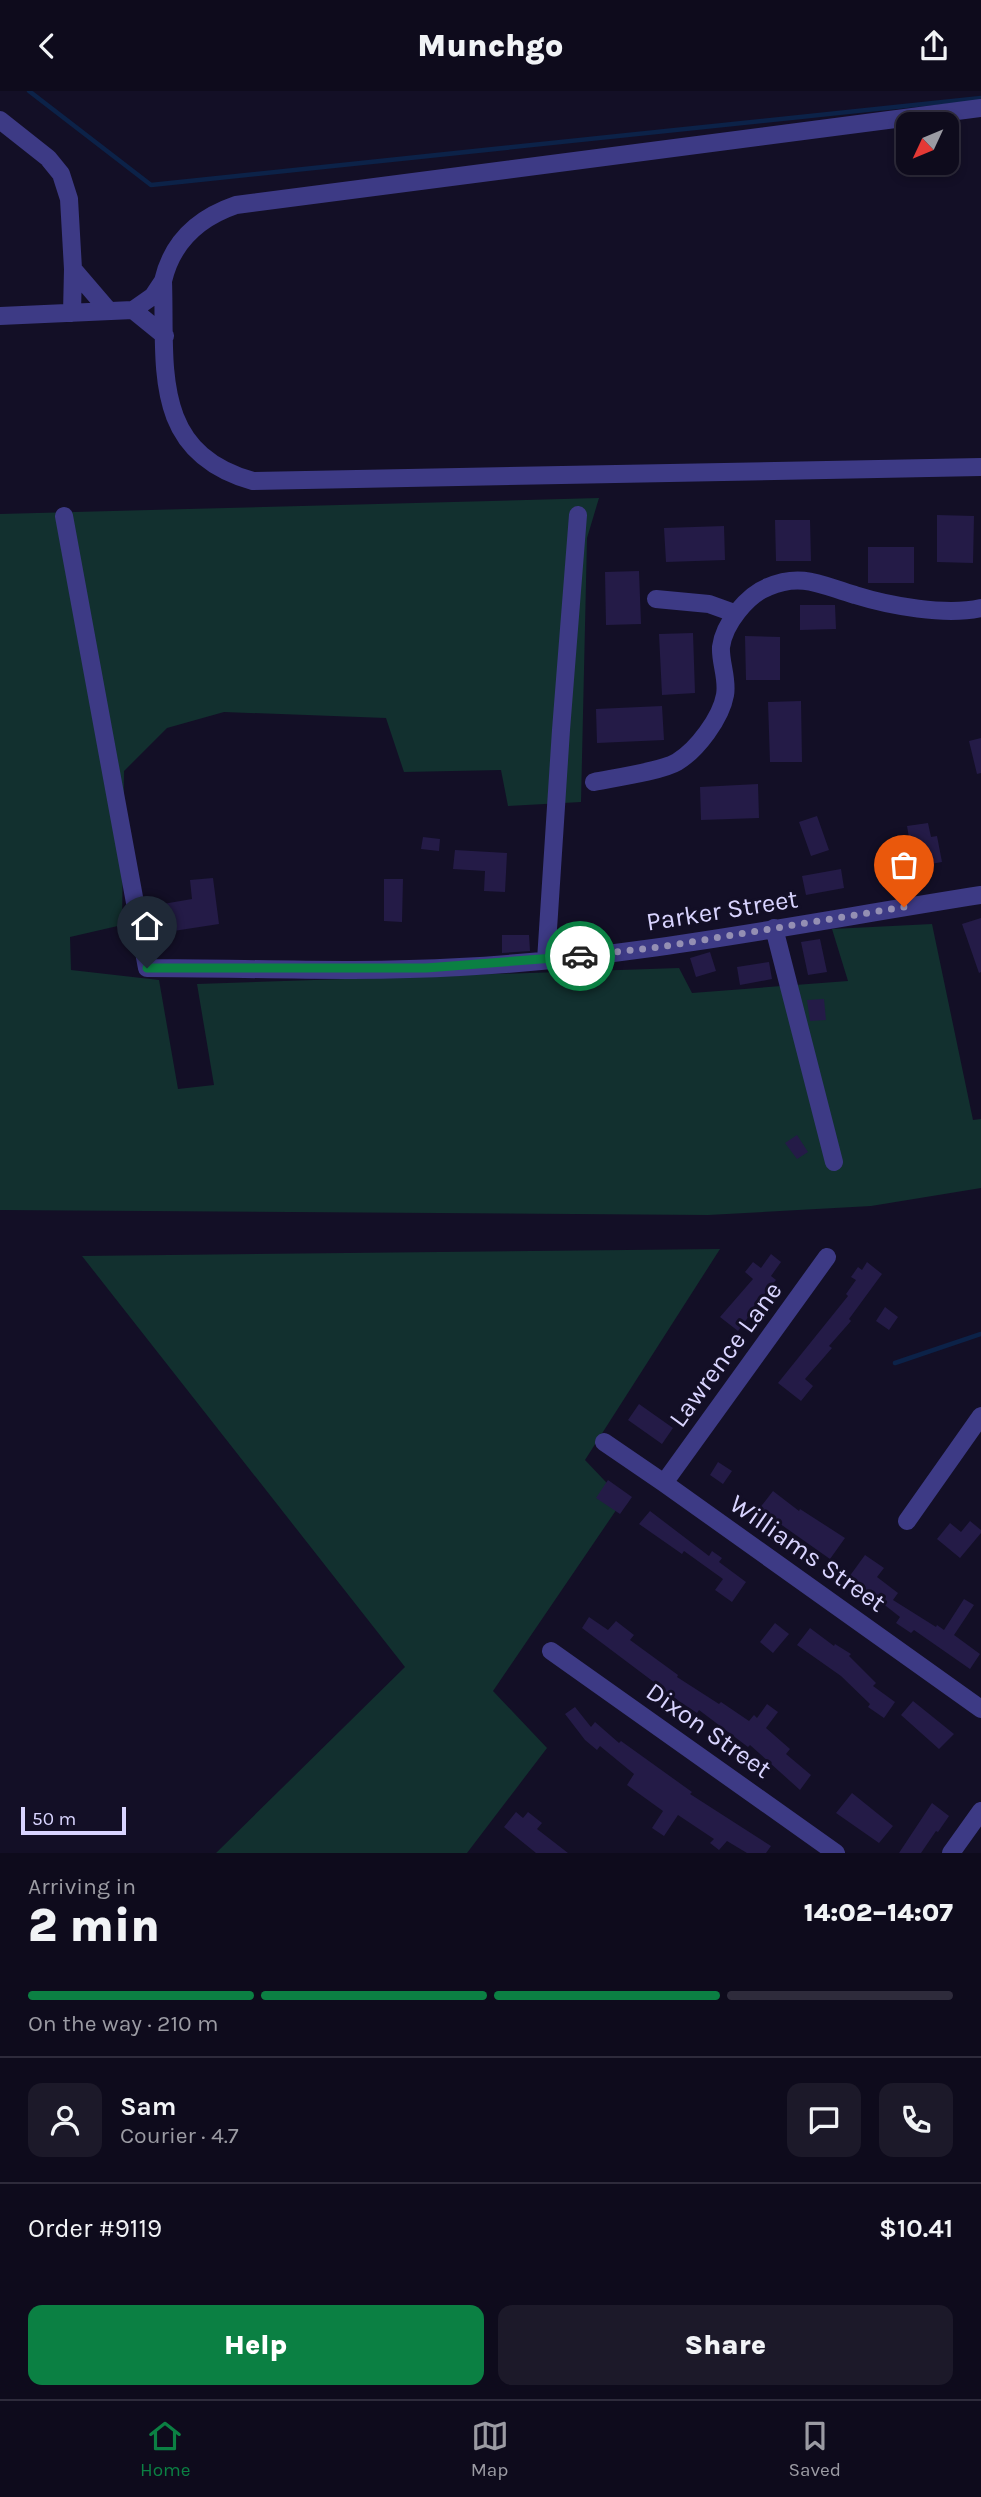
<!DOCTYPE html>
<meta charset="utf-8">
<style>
body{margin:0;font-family:Karla,sans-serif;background:#1c1929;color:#f1f3f6;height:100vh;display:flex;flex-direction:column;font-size:26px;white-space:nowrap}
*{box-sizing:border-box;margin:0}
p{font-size:23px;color:#9b9ba3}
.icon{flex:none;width:38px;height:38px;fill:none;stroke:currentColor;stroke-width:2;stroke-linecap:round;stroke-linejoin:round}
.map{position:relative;height:1762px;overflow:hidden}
.panel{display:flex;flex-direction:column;background:#0e0b1c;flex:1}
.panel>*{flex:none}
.needle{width:46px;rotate:226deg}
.tools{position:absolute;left:896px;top:21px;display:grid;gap:14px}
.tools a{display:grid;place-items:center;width:63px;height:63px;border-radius:14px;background:#0e0b1c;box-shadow:0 4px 10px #0003,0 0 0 2px #2e2b3b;font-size:35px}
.scale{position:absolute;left:21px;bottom:18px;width:105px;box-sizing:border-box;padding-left:7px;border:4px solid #d9d4ff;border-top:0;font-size:19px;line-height:24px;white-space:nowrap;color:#d9d4ff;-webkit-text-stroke:5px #130f26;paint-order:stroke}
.pin{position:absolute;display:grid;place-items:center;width:60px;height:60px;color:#fff;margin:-72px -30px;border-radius:50% 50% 50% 0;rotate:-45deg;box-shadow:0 0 7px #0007}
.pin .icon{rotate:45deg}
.courier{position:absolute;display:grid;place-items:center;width:70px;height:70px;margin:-35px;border:5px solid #0b8043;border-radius:50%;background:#fff;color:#222;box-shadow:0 2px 9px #0007}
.overview em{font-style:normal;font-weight:800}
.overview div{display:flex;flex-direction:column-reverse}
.overview{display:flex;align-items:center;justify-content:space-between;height:119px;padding:0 28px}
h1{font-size:46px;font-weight:800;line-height:52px}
.bar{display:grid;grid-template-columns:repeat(4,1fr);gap:10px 7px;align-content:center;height:84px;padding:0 28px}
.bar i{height:9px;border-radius:5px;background:#2e2b3b}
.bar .active{background:#0b8043}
.bar p{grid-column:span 4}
.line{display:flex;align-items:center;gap:18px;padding:0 28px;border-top:2px solid #2e2b3b}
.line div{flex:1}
.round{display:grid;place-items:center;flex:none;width:74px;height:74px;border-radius:14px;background:#1c1929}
.primary-button{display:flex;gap:14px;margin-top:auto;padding:14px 28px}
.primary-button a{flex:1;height:80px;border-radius:14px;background:#0b8043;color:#fff;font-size:28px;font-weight:800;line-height:80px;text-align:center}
.primary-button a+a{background:#1c1929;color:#f1f3f6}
header{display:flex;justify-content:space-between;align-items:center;height:91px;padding:0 28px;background:#0e0b1c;font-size:32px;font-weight:800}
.tab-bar{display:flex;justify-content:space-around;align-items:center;height:98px;border-top:2px solid #2e2b3b;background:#0e0b1c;font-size:19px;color:#9b9ba3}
.tab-bar a{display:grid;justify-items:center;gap:4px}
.tab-bar .active{color:#0b8043}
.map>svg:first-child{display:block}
.green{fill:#12302f}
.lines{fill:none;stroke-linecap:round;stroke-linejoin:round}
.stream{stroke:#0c2248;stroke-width:4.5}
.building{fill:#241b47}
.minor{stroke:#3d3a85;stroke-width:18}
.done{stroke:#948fb3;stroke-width:7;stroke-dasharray:0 12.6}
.route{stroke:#0b8043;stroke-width:9}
.labels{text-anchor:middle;stroke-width:6;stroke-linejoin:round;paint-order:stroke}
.street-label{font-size:26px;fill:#d9d4ff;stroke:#130f26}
</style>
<header><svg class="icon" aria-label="back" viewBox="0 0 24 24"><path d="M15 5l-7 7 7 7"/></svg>Munchgo<svg class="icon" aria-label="share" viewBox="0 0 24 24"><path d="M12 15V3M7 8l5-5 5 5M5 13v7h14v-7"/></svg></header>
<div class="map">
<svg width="981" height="1762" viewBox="0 0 981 1762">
<rect width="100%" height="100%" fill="#130f26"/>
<path class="green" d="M599,407L587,447L581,711L508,715L501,679L404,681L386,627L224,621L167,637L124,680L122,834L70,846L71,879L159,889L178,998L214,994L197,893L679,877L692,902L848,890L832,838L932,833L973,1029L981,1028V1097L871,1115L708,1124L0,1119V423Z
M720,1158L585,1369L623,1409L493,1600L547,1657L467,1762H216L405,1576L82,1165Z"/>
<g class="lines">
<path class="stream" d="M29,0L151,94L981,7
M895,1272L981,1243"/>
</g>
<path class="building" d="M937,424L974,425L973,472L937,471Z
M775,429H810L811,470H776Z
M724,435L725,469L666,471L664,437Z
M868,456H914V492H868Z
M639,480L641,533L606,534L605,481Z
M800,514H835L836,538L800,539Z
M693,542L695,602L662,604L659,543Z
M745,545L780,546V589H746Z
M801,610L802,671H770L768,611Z
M662,615L664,649L597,652L596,618Z
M981,647V682L977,683L969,650Z
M758,693L759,727L701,729L700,696Z
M817,725L829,759L811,765L799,731Z
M928,732L931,746L937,745L942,771L914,776L907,735Z
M423,746L440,748L439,760L421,758Z
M455,759L507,762L505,801L484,800L485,780L453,778Z
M841,778L844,797L806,804L802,785Z
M213,787L219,833L167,841L163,813L192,808L190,789Z
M384,788H403L402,831L384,830Z
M981,827V881L979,882L962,833Z
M502,844H529L530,860L502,862Z
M820,848L827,881L808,884L801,851Z
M710,861L716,880L696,886L690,867Z
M769,871L772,888L740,894L737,876Z
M824,908L826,929L810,930L807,909Z
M797,1044L808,1061L797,1068L785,1052Z
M771,1163L781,1171L771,1185L776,1189L750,1220L752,1221L738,1240L720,1226L753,1188L745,1181L753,1171L761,1177Z
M867,1171L882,1183L849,1228L851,1230L829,1255L832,1257L805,1288L813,1295L801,1310L778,1292L848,1205L846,1203L856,1189L851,1186L858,1176L862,1179Z
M885,1216L898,1226L889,1239L876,1230Z
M639,1313L673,1337L662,1353L628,1329Z
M718,1371L732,1380L723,1393L710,1384Z
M608,1389L632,1406L620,1423L596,1407Z
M773,1400L799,1420L800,1418L845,1447L830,1468L759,1418Z
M650,1420L709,1465L712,1460L722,1467L719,1471L746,1491L732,1511L715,1499L723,1488L684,1460L682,1463L639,1433Z
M970,1430L981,1439V1442L960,1467L937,1448L950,1432L961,1441Z
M865,1464L884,1477L877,1486L898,1502L893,1509L936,1536L937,1534L944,1539L964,1508L974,1514L954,1544L980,1563L970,1578L914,1539L911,1542L896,1532L900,1526L849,1486Z
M589,1526L608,1539L616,1530L634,1544L630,1549L678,1584L677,1586L719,1613L721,1611L749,1630L754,1624L757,1627L767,1613L778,1621L766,1637L790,1658L786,1663L811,1684L800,1699L750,1654L748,1656L699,1619L697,1622L679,1610L582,1537Z
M775,1532L789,1543L773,1562L760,1551Z
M810,1537L834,1555L835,1553L851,1563L849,1565L876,1592L873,1595L895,1611L884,1627L868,1616L870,1613L841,1585L797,1554Z
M913,1610L954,1643L939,1658L901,1624Z
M575,1616L591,1636L595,1631L619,1652L621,1650L692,1701L690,1703L771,1755L766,1762H747L727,1750L719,1759L710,1752L714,1748L678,1724L664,1745L652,1737L663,1720L627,1694L634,1683L600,1655L597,1659L585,1649L565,1623Z
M852,1702L893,1735L879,1752L836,1722Z
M932,1712L949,1725L938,1741L936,1740L921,1762H899Z
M516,1721L523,1727L528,1721L542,1732L537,1738L568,1762H536L504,1736Z"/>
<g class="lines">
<path class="minor" d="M981,17L236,114C198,127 172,151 163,190C166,276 150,361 253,390L981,376
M0,29L48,67L61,83L69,108L73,178L109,220
M133,219L165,245
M72,222L73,178
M0,225L133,219L153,205L163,190
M64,425L147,877C251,877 356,882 460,876C635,867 808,831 981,804
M656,508L709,513L734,522
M594,691C614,687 662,680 677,671C697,659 721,627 725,604C728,588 720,571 721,556C724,533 747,504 768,496C802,481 823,495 855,504C890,515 946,525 981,517
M774,837L834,1071
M546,869L561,639L578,424
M604,1351L664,1392L981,1618
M664,1392L827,1166
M907,1430L981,1325
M551,1560L836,1762
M951,1762L981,1720"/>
</g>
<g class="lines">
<path class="done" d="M580,865L660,856L904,816"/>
<path class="route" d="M147,877H426L580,865"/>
</g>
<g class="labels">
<g class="street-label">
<text transform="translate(722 819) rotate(-9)" y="9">Parker Street</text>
<text transform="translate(725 1263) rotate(-54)" y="9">Lawrence Lane</text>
<text transform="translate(808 1462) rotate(35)" y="9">Williams Street</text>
<text transform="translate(709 1639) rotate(35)" y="9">Dixon Street</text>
</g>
</g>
</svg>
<div class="tools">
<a><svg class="needle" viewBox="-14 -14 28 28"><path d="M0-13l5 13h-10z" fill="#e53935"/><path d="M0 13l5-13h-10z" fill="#9b9ba3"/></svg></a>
</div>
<div class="scale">50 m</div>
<div class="pin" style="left:904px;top:816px;background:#ea580c"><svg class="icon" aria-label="bag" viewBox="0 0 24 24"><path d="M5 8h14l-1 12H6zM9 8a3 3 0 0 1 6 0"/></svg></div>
<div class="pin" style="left:147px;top:877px;background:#1f2937"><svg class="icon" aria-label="home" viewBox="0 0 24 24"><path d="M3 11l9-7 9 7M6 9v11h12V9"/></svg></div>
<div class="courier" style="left:580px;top:865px"><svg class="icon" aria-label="car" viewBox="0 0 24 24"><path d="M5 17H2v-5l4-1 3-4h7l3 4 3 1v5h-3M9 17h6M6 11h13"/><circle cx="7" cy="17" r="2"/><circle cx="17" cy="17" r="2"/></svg></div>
</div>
<section class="panel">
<div class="overview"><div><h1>2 min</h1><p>Arriving in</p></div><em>14:02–14:07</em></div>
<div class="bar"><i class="active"></i><i class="active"></i><i class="active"></i><i></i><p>On the way · 210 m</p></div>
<div class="line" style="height:126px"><a class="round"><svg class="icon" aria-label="person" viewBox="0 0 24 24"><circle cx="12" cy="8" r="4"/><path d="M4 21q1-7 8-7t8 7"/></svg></a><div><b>Sam</b><p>Courier · 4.7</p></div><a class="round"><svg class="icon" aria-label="chat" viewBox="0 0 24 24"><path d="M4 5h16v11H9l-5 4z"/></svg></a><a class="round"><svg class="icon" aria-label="phone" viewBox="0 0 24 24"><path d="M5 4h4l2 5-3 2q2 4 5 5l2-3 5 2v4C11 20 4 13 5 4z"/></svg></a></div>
<div class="line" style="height:91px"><div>Order #9119</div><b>$10.41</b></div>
<div class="primary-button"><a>Help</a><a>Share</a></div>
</section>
<nav class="tab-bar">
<a class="active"><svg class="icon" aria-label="home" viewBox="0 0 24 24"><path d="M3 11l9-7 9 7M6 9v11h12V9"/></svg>Home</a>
<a><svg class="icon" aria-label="map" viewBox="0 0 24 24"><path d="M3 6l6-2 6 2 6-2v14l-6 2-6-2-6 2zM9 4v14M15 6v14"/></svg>Map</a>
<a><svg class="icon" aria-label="saved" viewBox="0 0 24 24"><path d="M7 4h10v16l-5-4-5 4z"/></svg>Saved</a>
</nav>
